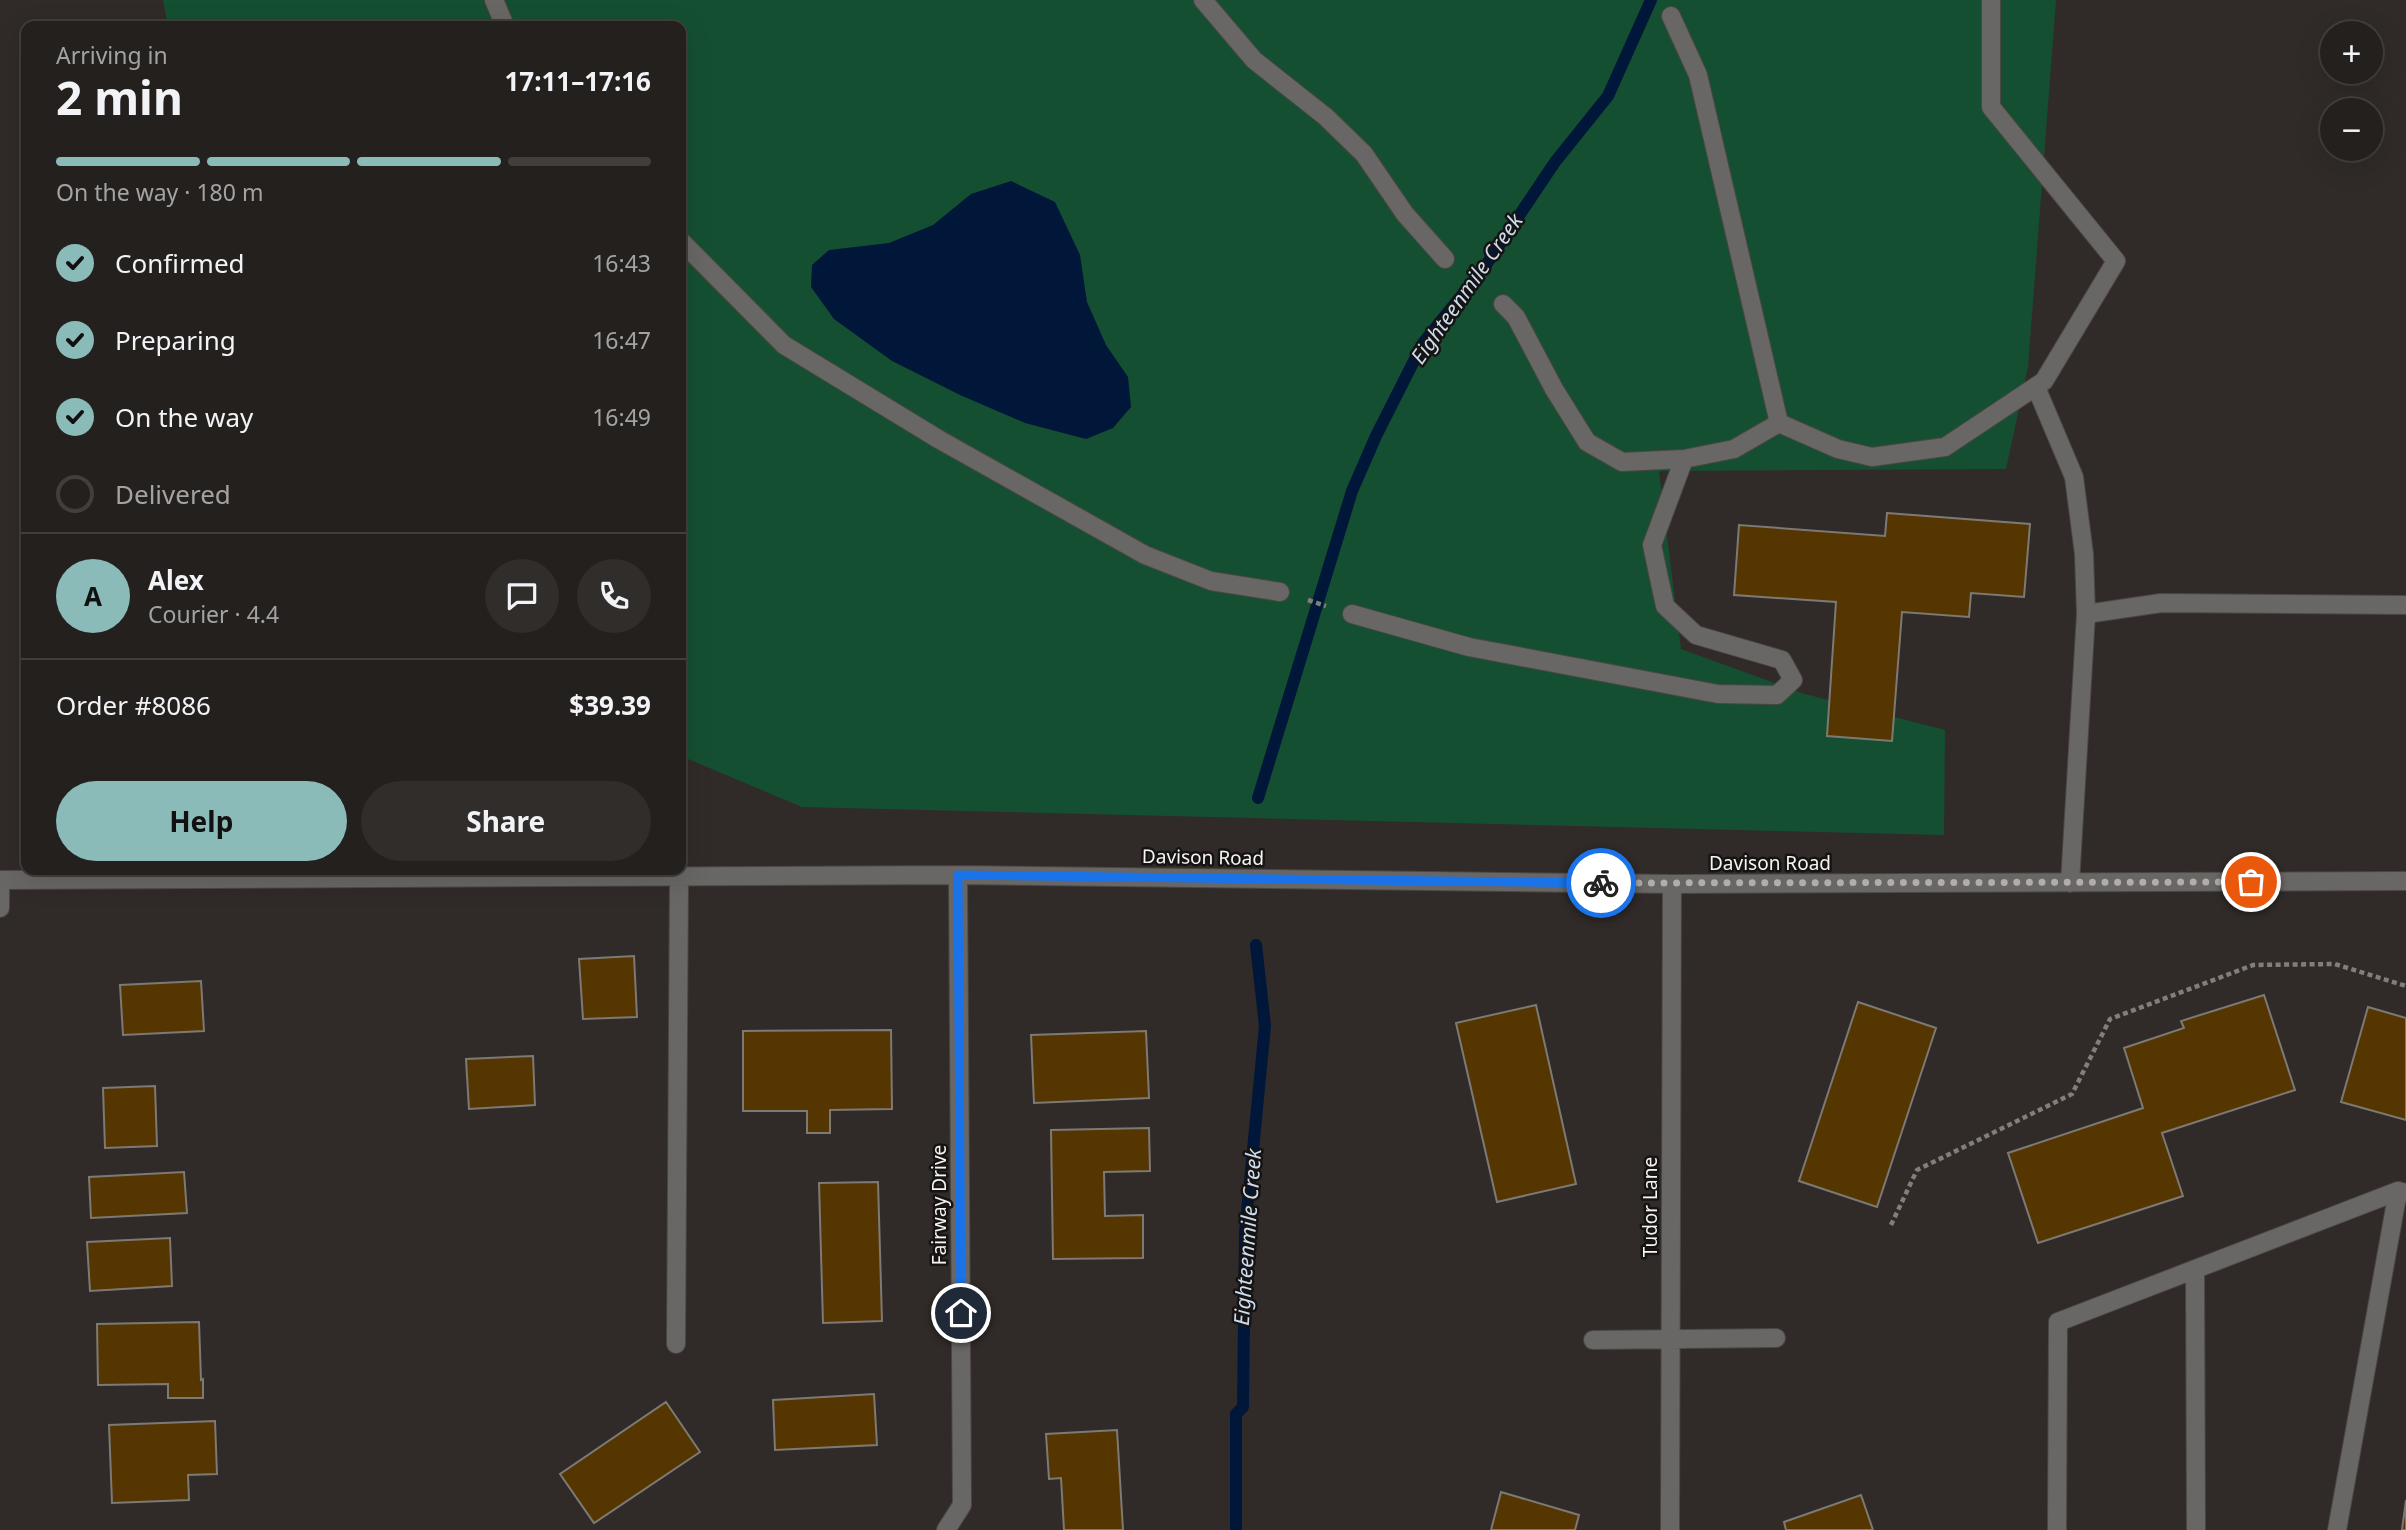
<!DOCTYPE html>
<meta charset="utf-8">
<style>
body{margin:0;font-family:"Noto Sans",sans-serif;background:#302d2b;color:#f1f3f6;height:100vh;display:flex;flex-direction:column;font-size:26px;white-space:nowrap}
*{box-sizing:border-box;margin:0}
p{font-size:23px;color:#a3a3a4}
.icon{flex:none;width:38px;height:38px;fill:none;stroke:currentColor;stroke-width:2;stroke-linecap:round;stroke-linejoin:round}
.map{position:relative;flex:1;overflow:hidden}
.panel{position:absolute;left:21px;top:21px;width:665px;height:854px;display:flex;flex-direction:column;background:#24201e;border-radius:14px;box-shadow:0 7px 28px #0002,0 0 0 2px #413e3c}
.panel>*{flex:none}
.tools{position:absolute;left:2320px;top:21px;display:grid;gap:14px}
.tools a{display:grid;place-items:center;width:63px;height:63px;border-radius:50%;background:#24201e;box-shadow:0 7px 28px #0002,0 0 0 2px #413e3c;font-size:35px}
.pin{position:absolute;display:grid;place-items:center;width:60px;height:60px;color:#fff;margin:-30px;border:4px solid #fff;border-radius:50%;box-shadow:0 2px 7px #0007}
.courier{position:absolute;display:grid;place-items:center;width:70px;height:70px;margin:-35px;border:5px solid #1a73e8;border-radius:50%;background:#fff;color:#222;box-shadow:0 2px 9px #0007}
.headline em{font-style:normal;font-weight:700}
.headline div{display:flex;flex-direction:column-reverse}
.headline{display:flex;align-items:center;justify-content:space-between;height:119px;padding:0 35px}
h1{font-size:46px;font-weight:700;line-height:52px}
.bar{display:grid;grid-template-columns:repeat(4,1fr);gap:10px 7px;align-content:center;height:84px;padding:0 35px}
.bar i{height:9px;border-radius:5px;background:#413e3c}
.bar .current{background:#8bbbb9}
.bar p{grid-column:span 4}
.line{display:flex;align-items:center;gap:18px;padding:0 35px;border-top:2px solid #413e3c}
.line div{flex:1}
.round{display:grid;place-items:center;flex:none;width:74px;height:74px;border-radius:37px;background:#302d2b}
ol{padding:0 35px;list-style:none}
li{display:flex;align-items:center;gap:21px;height:77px}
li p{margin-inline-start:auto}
li .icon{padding:7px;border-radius:50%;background:#8bbbb9;color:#111;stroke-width:4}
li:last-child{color:#a3a3a4}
li i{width:38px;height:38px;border:4px solid #413e3c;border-radius:50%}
.action{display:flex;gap:14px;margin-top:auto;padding:14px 35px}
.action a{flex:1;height:80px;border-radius:42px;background:#8bbbb9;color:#111;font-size:28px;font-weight:700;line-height:80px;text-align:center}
.action a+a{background:#302d2b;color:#f1f3f6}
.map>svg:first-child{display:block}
.green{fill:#154f31}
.water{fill:#00173a}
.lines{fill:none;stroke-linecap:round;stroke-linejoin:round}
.stream{stroke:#00173a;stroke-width:12}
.building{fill:#553600;stroke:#7d7975;stroke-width:2}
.minor-casing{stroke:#4c4744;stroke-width:20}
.path{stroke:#827e7b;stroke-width:4.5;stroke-dasharray:5 3.5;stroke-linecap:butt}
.minor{stroke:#696765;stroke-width:18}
.done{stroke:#b1adab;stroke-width:7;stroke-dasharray:0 12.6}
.route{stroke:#1a73e8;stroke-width:9}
.labels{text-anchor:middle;stroke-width:5;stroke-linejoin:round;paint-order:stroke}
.street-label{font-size:19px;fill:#f6f3f1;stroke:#161413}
.water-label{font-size:21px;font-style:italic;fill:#cddcef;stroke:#161413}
</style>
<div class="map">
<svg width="2406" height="1530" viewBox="0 0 2406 1530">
<rect width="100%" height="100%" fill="#302b28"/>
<path class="green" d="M163,0H2056L2028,367L2006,469L1659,471L1681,649L1805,694L1945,730L1944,835L802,807L681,756V26H168Z"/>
<path class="water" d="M1011,181L1055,202L1080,255L1087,302L1106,345L1128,377L1131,407L1113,428L1086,439L1025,423L960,395L892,361L834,319L811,287L812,265L829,250L889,243L933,225L971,194Z"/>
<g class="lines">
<path class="stream" d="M1258,798L1352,491L1376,436L1423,343L1484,268L1555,162L1608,96L1651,0
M1236,1530V1414L1243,1407L1245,1232L1265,1026L1256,945"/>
</g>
<path class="building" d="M1887,513L2030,524L2024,597L1971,593L1969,617L1902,612L1892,741L1827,736L1836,602L1734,595L1739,525L1885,536Z
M634,956L637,1017L583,1019L579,959Z
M201,981L204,1031L123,1035L120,985Z
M2264,995L2295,1090L2162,1133L2183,1196L2038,1243L2008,1153L2143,1108L2124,1048L2184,1028L2181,1021Z
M1858,1002L1936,1028L1877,1207L1799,1181Z
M1536,1005L1576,1184L1497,1202L1456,1023Z
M2368,1007L2406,1018V1120L2341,1102Z
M891,1030L892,1109L830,1110V1133H807V1111H743V1031Z
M1146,1031L1149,1098L1034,1103L1031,1035Z
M533,1056L535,1105L469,1109L466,1059Z
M155,1086L157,1146L105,1148L103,1088Z
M1149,1128L1150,1171L1104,1172L1105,1216L1143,1215V1258L1053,1259L1051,1130Z
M184,1172L187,1213L91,1218L89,1177Z
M878,1182L882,1321L823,1323L819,1183Z
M170,1238L172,1286L90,1291L87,1242Z
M199,1322L201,1380L203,1379V1398H168V1384L98,1385L97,1324Z
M874,1394L877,1445L775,1450L773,1400Z
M666,1402L700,1452L594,1523L560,1474Z
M215,1421L217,1474L188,1475L189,1500L112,1503L109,1425Z
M1117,1430L1123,1530H1064L1061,1478L1049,1479L1046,1434Z
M1501,1492L1579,1515L1575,1530H1491Z
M1861,1495L1873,1530H1786L1784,1522Z
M2406,1500V1530H2402Z"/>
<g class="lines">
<defs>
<path id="minor" d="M494,0L505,26
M1203,0L1254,60L1326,117L1364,154L1405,214L1445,259
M681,241L784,345L940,440L1145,555L1211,581L1280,592
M1503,304L1516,317L1554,389L1587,442L1622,462L1684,459L1734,449L1779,423L1698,75L1671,16
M2036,387L2074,477L2084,554L2086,614
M1779,423L1838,449L1872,457L1945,447L2044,381L2116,261L1991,107V0
M1352,614L1469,647L1718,694L1777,695L1793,680L1782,660L1696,635L1665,606L1652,545L1684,459
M0,880L958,875L1672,884L2406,881
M2070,883L2086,614L2161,603L2406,605
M0,908V880
M2195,1269L2196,1530
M1593,1340L1776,1338
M676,1344L679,877
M946,1530L962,1505L958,875
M1670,1530L1672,884
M2057,1530L2058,1322L2398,1191L2406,1193
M2337,1530L2398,1191"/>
</defs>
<use href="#minor" class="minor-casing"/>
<path class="path" d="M1308,600L1326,606
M1891,1225L1917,1170L2072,1094L2110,1019L2253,965L2335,964L2406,986"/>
<use href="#minor" class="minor"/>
</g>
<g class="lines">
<path class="done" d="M1601,883L2251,882"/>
<path class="route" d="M961,1313L958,875L1601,883"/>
</g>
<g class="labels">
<g class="street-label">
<text transform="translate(1203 857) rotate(1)" y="7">Davison Road</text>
<text x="1770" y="870">Davison Road</text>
<text transform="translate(939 1205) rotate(-90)" y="7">Fairway Drive</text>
<text transform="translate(1650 1207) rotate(-90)" y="7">Tudor Lane</text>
</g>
<g class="water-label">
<text transform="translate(1467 289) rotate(-55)" y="7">Eighteenmile Creek</text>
<text transform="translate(1248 1237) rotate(-86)" y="7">Eighteenmile Creek</text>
</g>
</g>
</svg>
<div class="tools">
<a>+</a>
<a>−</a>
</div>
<div class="pin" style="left:2251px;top:882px;background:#ea580c"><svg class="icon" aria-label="bag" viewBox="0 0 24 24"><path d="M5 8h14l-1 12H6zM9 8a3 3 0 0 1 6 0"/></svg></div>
<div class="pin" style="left:961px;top:1313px;background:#1f2937"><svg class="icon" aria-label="home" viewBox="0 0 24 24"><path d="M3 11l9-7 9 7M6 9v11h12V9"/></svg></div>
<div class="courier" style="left:1601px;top:883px"><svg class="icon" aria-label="bike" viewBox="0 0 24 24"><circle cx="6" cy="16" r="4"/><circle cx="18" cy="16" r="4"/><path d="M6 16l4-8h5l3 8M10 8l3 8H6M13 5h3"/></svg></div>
<section class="panel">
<div class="headline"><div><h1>2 min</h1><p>Arriving in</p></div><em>17:11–17:16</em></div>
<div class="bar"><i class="current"></i><i class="current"></i><i class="current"></i><i></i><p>On the way · 180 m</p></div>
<ol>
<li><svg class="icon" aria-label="check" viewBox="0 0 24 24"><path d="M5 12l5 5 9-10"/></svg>Confirmed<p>16:43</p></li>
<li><svg class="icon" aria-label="check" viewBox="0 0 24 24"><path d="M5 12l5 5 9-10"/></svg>Preparing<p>16:47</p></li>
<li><svg class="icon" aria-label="check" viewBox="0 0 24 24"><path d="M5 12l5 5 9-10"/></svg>On the way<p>16:49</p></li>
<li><i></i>Delivered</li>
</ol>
<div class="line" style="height:126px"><b class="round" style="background:#8bbbb9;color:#111">A</b><div><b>Alex</b><p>Courier · 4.4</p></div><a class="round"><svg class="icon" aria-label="chat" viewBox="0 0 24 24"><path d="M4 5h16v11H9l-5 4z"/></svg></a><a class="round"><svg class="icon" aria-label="phone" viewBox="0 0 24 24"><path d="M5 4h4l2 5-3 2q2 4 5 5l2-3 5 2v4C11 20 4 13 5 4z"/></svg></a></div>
<div class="line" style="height:91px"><div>Order #8086</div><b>$39.39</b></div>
<div class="action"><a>Help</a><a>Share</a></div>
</section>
</div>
